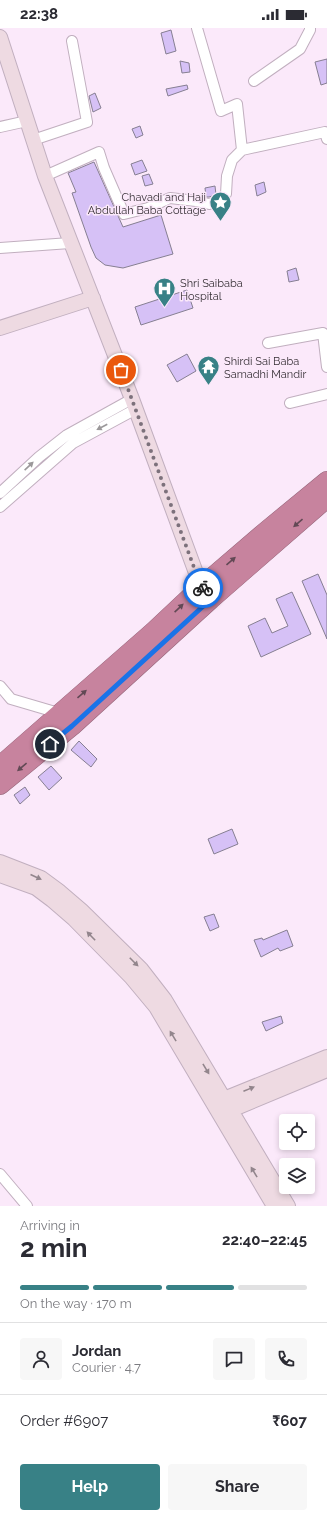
<!DOCTYPE html>
<meta charset="utf-8">
<style>
body{margin:0;font-family:Raleway,sans-serif;background:#f7f7f7;color:#2b2b33;height:100vh;display:flex;flex-direction:column;font-size:15px;white-space:nowrap}
*{box-sizing:border-box;margin:0}
p{font-size:13px;color:#7c7c81}
.icon{flex:none;width:22px;height:22px;fill:none;stroke:currentColor;stroke-width:2;stroke-linecap:round;stroke-linejoin:round}
.map{position:relative;height:1178px;overflow:hidden}
.drawer{display:flex;flex-direction:column;background:#fff;flex:1}
.drawer>*{flex:none}
.fabs{position:absolute;left:279px;top:1086px;display:grid;gap:8px}
.fabs a{display:grid;place-items:center;width:36px;height:36px;border-radius:4px;background:#fff;box-shadow:0 2px 6px #0003;font-size:20px}
.pin{position:absolute;display:grid;place-items:center;width:34px;height:34px;color:#fff;margin:-17px;border:2px solid #fff;border-radius:50%;box-shadow:0 1px 4px #0007}
.courier{position:absolute;display:grid;place-items:center;width:40px;height:40px;margin:-20px;border:3px solid #1a73e8;border-radius:50%;background:#fff;color:#222;box-shadow:0 1px 5px #0007}
.headline em{font-style:normal;font-weight:700}
.headline div{display:flex;flex-direction:column-reverse}
.headline{display:flex;align-items:center;justify-content:space-between;height:68px;padding:0 20px}
h1{font-size:26px;font-weight:700;line-height:30px}
.bar{display:grid;grid-template-columns:repeat(4,1fr);gap:6px 4px;align-content:center;height:48px;padding:0 20px}
.bar i{height:5px;border-radius:3px;background:#e1e1e2}
.bar .current{background:#388186}
.bar p{grid-column:span 4}
.line{display:flex;align-items:center;gap:10px;padding:0 20px;border-top:1px solid #e1e1e2}
.line div{flex:1}
.round{display:grid;place-items:center;flex:none;width:42px;height:42px;border-radius:4px;background:#f7f7f7}
.cta{display:flex;gap:8px;margin-top:auto;padding:8px 20px}
.cta a{flex:1;height:46px;border-radius:4px;background:#388186;color:#fff;font-size:16px;font-weight:700;line-height:46px;text-align:center}
.cta a+a{background:#f7f7f7;color:#2b2b33}
.status{display:flex;justify-content:space-between;align-items:center;height:28px;padding:0 20px;background:#fff;direction:ltr}
.status svg{height:11px;fill:currentColor}
.map>svg:first-child{display:block}
.building{fill:#d6c1f6;stroke:#867f92}
.lines{fill:none;stroke-linecap:round;stroke-linejoin:round}
.street-casing{stroke:#c1afbf;stroke-width:12}
.secondary-casing{stroke:#c1afbf;stroke-width:16}
.highway-casing{stroke:#95667a;stroke-width:20}
.street{stroke:#fff;stroke-width:10}
.secondary{stroke:#eedae2;stroke-width:14}
.highway{stroke:#c7839e;stroke-width:19}
.oneway{fill:#9b989a}
.oneway2{fill:#624955}
.oneway3{fill:#92858c}
.done{stroke:#7c717b;stroke-width:4;stroke-dasharray:0 7.2}
.route{stroke:#1a73e8;stroke-width:5}
.labels{text-anchor:middle;stroke-width:3;stroke-linejoin:round;paint-order:stroke}
.poi-label{font-size:11px;fill:#373036;stroke:#fbe9fa;text-anchor:start}
</style>
<div class="status"><b>22:38</b><svg viewBox="0 0 49 12"><path d="M0 12V9h3v3zM5 12V6h3v6zM10 12V3h3v9zM15 12V0h3v12zM26 1h20v11H26zM47 4h2v5h-2z"/></svg></div>
<div class="map">
<svg width="327" height="1178" viewBox="0 0 327 1178">
<rect width="100%" height="100%" fill="#fbe9fa"/>
<path class="building" d="M171,2L176,23L166,26L161,5Z
M327,31V55L321,57L315,34Z
M180,33L189,35L190,44L182,45Z
M187,57L188,61L168,68L166,61Z
M95,65L101,80L93,84L89,68Z
M140,98L143,107L136,110L132,101Z
M142,132L147,143L135,147L131,136Z
M94,134L123,199L161,187L173,226L123,240L105,237L96,230L91,219L72,165L76,164L68,145Z
M149,146L153,156L145,158L142,148Z
M264,154L266,164L257,168L255,157Z
M215,158L216,167L209,169H206L205,160Z
M296,240L299,252L289,254L287,243Z
M187,262L193,280L141,297L135,279Z
M187,326L196,343L177,354L167,337Z
M318,546L327,567V611L302,553Z
M292,564L311,606L261,629L248,598L265,590L272,605L288,598L276,571Z
M79,713L97,731L91,739L71,722Z
M51,738L62,750L49,762L38,749Z
M25,759L30,767L20,776L14,767Z
M232,801L238,816L214,826L208,811Z
M214,886L219,899L210,903L204,889Z
M287,902L293,918L280,923L278,920L261,929L254,912L262,910L263,912Z
M281,988L283,995L266,1003L262,994Z"/>
<g class="lines">
<defs>
<path id="street" d="M197,0L221,83L237,76L242,122
M254,53L300,21L310,2V0
M0,99L27,93
M33,112L87,94L72,13
M45,148L99,124L104,140L124,186L148,180L170,170L196,173L209,176L219,173L226,166L227,148L232,132L242,122L325,104L327,111
M0,220L70,215
M268,315L323,305L327,339
M290,375L327,366
M0,465L39,429L67,407L132,371
M0,479L73,415L136,381
M0,658L11,671L62,686
M0,1146L27,1178"/>
<path id="secondary" d="M0,9L45,148L132,371L199,553L207,565
M0,300L93,270
M0,834L41,850L60,864L81,882L141,941L165,972L288,1178
M0,847L36,860L52,872L74,891L131,949L156,979L274,1178
M216,1076L224,1071L327,1029
M223,1087L231,1082L327,1042"/>
<path id="highway" d="M0,738L153,604L202,558L265,504L327,453
M0,757L72,698L211,571L327,470"/>
</defs>
<use href="#street" class="street-casing"/>
<use href="#secondary" class="secondary-casing"/>
<use href="#highway" class="highway-casing"/>
<use href="#street" class="street"/>
<use href="#secondary" class="secondary"/>
<use href="#highway" class="highway"/>
</g>
<defs><path id="oneway-solid" d="M-6-.8H1V-3.2L6.5 0L1 3.2V.8H-6Z"/></defs>
<g class="oneway">
<use href="#oneway-solid" transform="translate(102 399) rotate(152)"/>
<use href="#oneway-solid" transform="translate(29 438) rotate(-43)"/>
</g>
<g class="oneway2">
<use href="#oneway-solid" transform="translate(298 495) rotate(139)"/>
<use href="#oneway-solid" transform="translate(231 533) rotate(-41)"/>
<use href="#oneway-solid" transform="translate(179 580) rotate(-43)"/>
<use href="#oneway-solid" transform="translate(82 666) rotate(-41)"/>
<use href="#oneway-solid" transform="translate(22 739) rotate(140)"/>
</g>
<g class="oneway3">
<use href="#oneway-solid" transform="translate(36 849) rotate(24)"/>
<use href="#oneway-solid" transform="translate(91 908) rotate(-134)"/>
<use href="#oneway-solid" transform="translate(134 934) rotate(45)"/>
<use href="#oneway-solid" transform="translate(173 1008) rotate(-121)"/>
<use href="#oneway-solid" transform="translate(206 1041) rotate(59)"/>
<use href="#oneway-solid" transform="translate(249 1061) rotate(-22)"/>
<use href="#oneway-solid" transform="translate(254 1144) rotate(-121)"/>
</g>
<g class="lines">
<path class="done" d="M121,342L199,553L203,560"/>
<path class="route" d="M50,716L72,698L211,571L203,560"/>
</g>
<defs>
<symbol id="sight-pin" viewBox="-11 -11 22 30"><path d="M0 17L-7.5 6A9.5 9.5 0 1 1 7.5 6Z" fill="#388186" stroke="#fbe9fa"/><path d="M0-6L1.8-2.2L6-1.7L2.9 1.2L3.7 5.4L0 3.3L-3.7 5.4L-2.9 1.2L-6-1.7L-1.8-2.2Z" fill="#fff"/></symbol>
<symbol id="hospital-pin" viewBox="-11 -11 22 30"><path d="M0 17L-7.5 6A9.5 9.5 0 1 1 7.5 6Z" fill="#388186" stroke="#fbe9fa"/><path d="M-5-5h3v3.5h4V-5h3V5h-3V1.5h-4V5h-3Z" fill="#fff"/></symbol>
<symbol id="temple-pin" viewBox="-11 -11 22 30"><path d="M0 17L-7.5 6A9.5 9.5 0 1 1 7.5 6Z" fill="#388186" stroke="#fbe9fa"/><path d="M0-6L5-2H3V0L6.5 2.5H4V6H1.5V3h-3V6H-4V2.5H-6.5L-3 0V-2H-5Z" fill="#fff"/></symbol>
</defs>
<g fill-rule="evenodd">
<use href="#sight-pin" x="208" y="162" width="25" height="34"/>
<use href="#hospital-pin" x="152" y="248" width="25" height="34"/>
<use href="#temple-pin" x="196" y="326" width="25" height="34"/>
</g>
<g class="labels">
<g class="poi-label">
<text x="206" y="173" text-anchor="end">Chavadi and Haji<tspan x="206" dy="13">Abdullah Baba Cottage</tspan></text>
<text x="180" y="259">Shri Saibaba<tspan x="180" dy="13">Hospital</tspan></text>
<text x="224" y="337">Shirdi Sai Baba<tspan x="224" dy="13">Samadhi Mandir</tspan></text>
</g>
</g>
</svg>
<div class="fabs">
<a><svg class="icon" aria-label="locate" viewBox="0 0 24 24"><circle cx="12" cy="12" r="6"/><path d="M12 2v4M12 18v4M2 12h4M18 12h4"/></svg></a>
<a><svg class="icon" aria-label="layers" viewBox="0 0 24 24"><path d="M12 4l9 5-9 5-9-5zM3 14l9 5 9-5"/></svg></a>
</div>
<div class="pin" style="left:121px;top:342px;background:#ea580c"><svg class="icon" aria-label="bag" viewBox="0 0 24 24"><path d="M5 8h14l-1 12H6zM9 8a3 3 0 0 1 6 0"/></svg></div>
<div class="pin" style="left:50px;top:716px;background:#1f2937"><svg class="icon" aria-label="home" viewBox="0 0 24 24"><path d="M3 11l9-7 9 7M6 9v11h12V9"/></svg></div>
<div class="courier" style="left:203px;top:560px"><svg class="icon" aria-label="bike" viewBox="0 0 24 24"><circle cx="6" cy="16" r="4"/><circle cx="18" cy="16" r="4"/><path d="M6 16l4-8h5l3 8M10 8l3 8H6M13 5h3"/></svg></div>
</div>
<section class="drawer">
<div class="headline"><div><h1>2 min</h1><p>Arriving in</p></div><em>22:40–22:45</em></div>
<div class="bar"><i class="current"></i><i class="current"></i><i class="current"></i><i></i><p>On the way · 170 m</p></div>
<div class="line" style="height:72px"><a class="round"><svg class="icon" aria-label="person" viewBox="0 0 24 24"><circle cx="12" cy="8" r="4"/><path d="M4 21q1-7 8-7t8 7"/></svg></a><div><b>Jordan</b><p>Courier · 4.7</p></div><a class="round"><svg class="icon" aria-label="chat" viewBox="0 0 24 24"><path d="M4 5h16v11H9l-5 4z"/></svg></a><a class="round"><svg class="icon" aria-label="phone" viewBox="0 0 24 24"><path d="M5 4h4l2 5-3 2q2 4 5 5l2-3 5 2v4C11 20 4 13 5 4z"/></svg></a></div>
<div class="line" style="height:52px"><div>Order #6907</div><b>₹607</b></div>
<div class="cta"><a>Help</a><a>Share</a></div>
</section>
